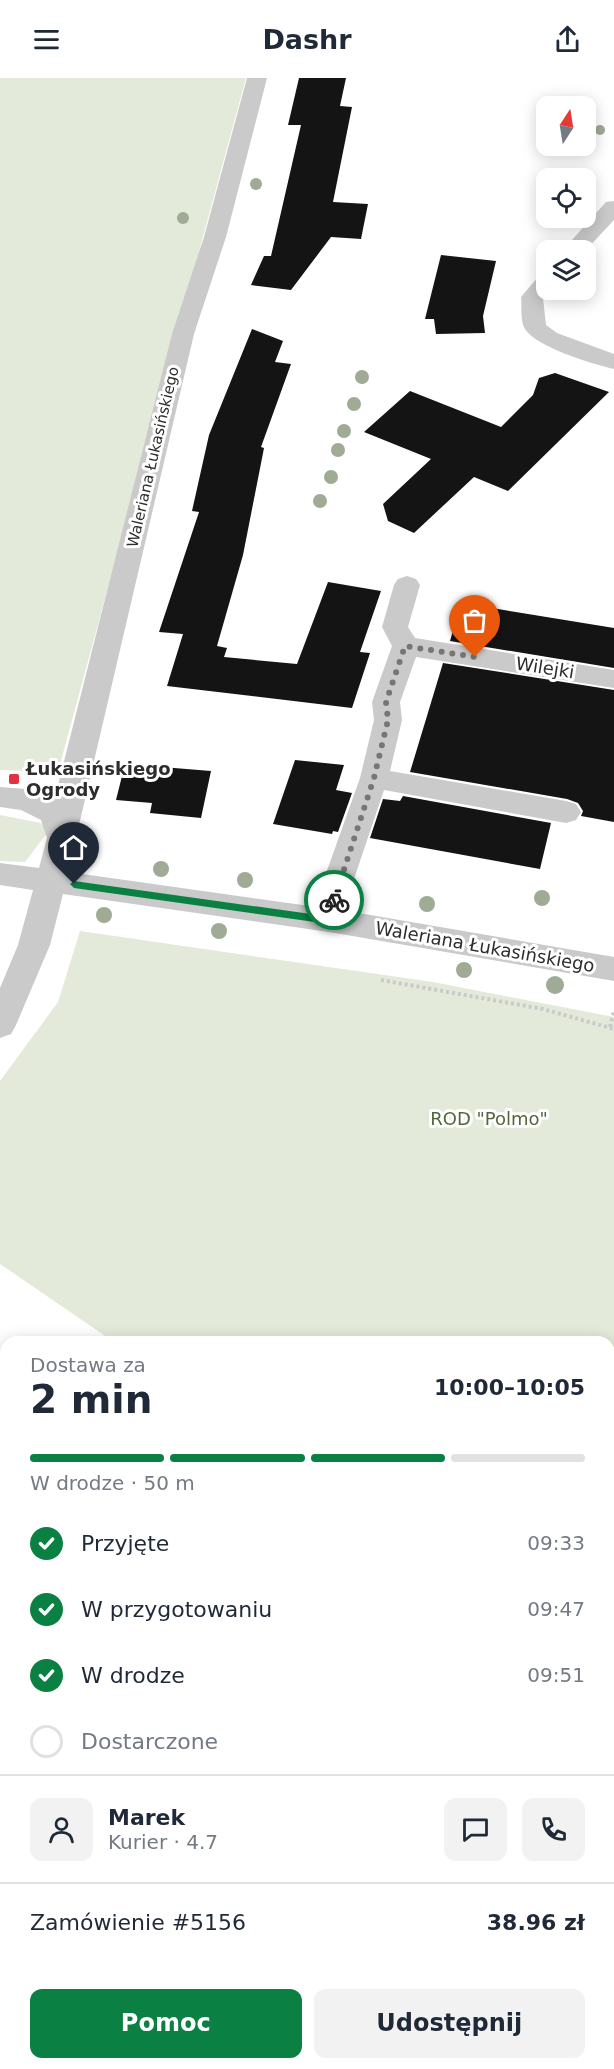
<!DOCTYPE html>
<html lang="pl">
<meta charset="utf-8">
<style>
body{margin:0;font-family:"DejaVu Sans",sans-serif;background:#f2f2f3;color:#1f2937;height:100vh;display:flex;flex-direction:column;font-size:22px;white-space:nowrap}
*{box-sizing:border-box;margin:0}
p{font-size:20px;color:#747a83}
.icon{flex:none;width:33px;height:33px;fill:none;stroke:currentColor;stroke-width:2;stroke-linecap:round;stroke-linejoin:round}
.map{position:relative;flex:1;overflow:hidden}
.sheet{position:absolute;left:0px;top:1258px;width:615px;height:734px;display:flex;flex-direction:column;background:#fff;border-radius:18px 18px 0 0;box-shadow:0 3px 15px #0003}
.sheet>*{flex:none}
.needle{width:39px;rotate:12deg}
.tools{position:absolute;left:536px;top:18px;display:grid;gap:12px}
.tools a{display:grid;place-items:center;width:60px;height:60px;border-radius:12px;background:#fff;box-shadow:0 3px 15px #0003;font-size:30px}
.pin{position:absolute;display:grid;place-items:center;width:51px;height:51px;color:#fff;margin:-62px -26px;border-radius:50% 50% 50% 0;rotate:-45deg;box-shadow:0 0 6px #0007}
.pin .icon{rotate:45deg}
.courier{position:absolute;display:grid;place-items:center;width:60px;height:60px;margin:-30px;border:4px solid #0b8043;border-radius:50%;background:#fff;color:#222;box-shadow:0 2px 8px #0007}
.head em{font-style:normal;font-weight:700}
.head div{display:flex;flex-direction:column-reverse}
.head{display:flex;align-items:center;justify-content:space-between;height:102px;padding:0 30px}
h1{font-size:39px;font-weight:700;line-height:45px}
.bar{display:grid;grid-template-columns:repeat(4,1fr);gap:9px 6px;align-content:center;height:72px;padding:0 30px}
.bar i{height:8px;border-radius:4px;background:#e0e1e3}
.bar .active{background:#0b8043}
.bar p{grid-column:span 4}
.line{display:flex;align-items:center;gap:15px;padding:0 30px;border-top:2px solid #e0e1e3}
.line div{flex:1}
.round{display:grid;place-items:center;flex:none;width:63px;height:63px;border-radius:12px;background:#f2f2f3}
ol{padding:0 30px;list-style:none}
li{display:flex;align-items:center;gap:18px;height:66px}
li p{margin-inline-start:auto}
li .icon{padding:6px;border-radius:50%;background:#0b8043;color:#fff;stroke-width:4}
li:last-child{color:#747a83}
li i{width:33px;height:33px;border:3px solid #e0e1e3;border-radius:50%}
.action{display:flex;gap:12px;margin-top:auto;padding:12px 30px}
.action a{flex:1;height:69px;border-radius:12px;background:#0b8043;color:#fff;font-size:24px;font-weight:700;line-height:69px;text-align:center}
.action a+a{background:#f2f2f3;color:#1f2937}
header{display:flex;justify-content:space-between;align-items:center;height:78px;padding:0 30px;background:#fff;font-size:27px;font-weight:700}
.map>svg:first-child{display:block}
.green{fill:#e3eada}
.building{fill:#141414}
.lines{fill:none;stroke-linecap:round;stroke-linejoin:round}
.path{stroke:#cacaca;stroke-width:4;stroke-dasharray:3 3;stroke-linecap:butt}
.minor{fill:#cacaca;fill-rule:evenodd}
.tree{fill:#9fab94}
.route{fill:#0b8043}
.done{stroke:#767676;stroke-width:6;stroke-dasharray:0 10.8}
.poi-dot{fill:#e03243;stroke:#fff;stroke-width:2}
.labels{text-anchor:middle;stroke-width:6;stroke-linejoin:round;paint-order:stroke}
.far-street-label{font-size:15px;fill:#2d2d2d;stroke:#fff}
.street-label{font-size:18px;fill:#2d2d2d;stroke:#fff}
.poi-label{font-size:18px;font-weight:bold;fill:#2d2d2d;stroke:#fff;text-anchor:start}
.park-label{font-size:18px;fill:#51673c;stroke:#fff}
</style>
<header><svg class="icon" aria-label="menu" viewBox="0 0 24 24"><path d="M4 6h16M4 12h16M4 18h16"/></svg>Dashr<svg class="icon" aria-label="share" viewBox="0 0 24 24"><path d="M12 15V3M7 8l5-5 5 5M5 13v7h14v-7"/></svg></header>
<div class="map">
<svg width="614" height="1991" viewBox="0 0 614 1991">
<rect width="100%" height="100%" fill="#fff"/>
<path class="green" d="M0,0H246L58,694L0,692Z
M0,737L41,745L48,754L25,784L0,783Z
M80,853L433,904L614,939V1610L609,1606V1264H114L0,1186V1003L58,924Z
M0,1852L6,1857V1986H152L158,1991H0Z
M609,1949L614,1953V1991H274L268,1986H609Z"/>
<path class="building" d="M299,0H346L340,28L352,29L333,124L368,126L361,161L331,159L291,212L251,207L264,178H271L301,47H288Z
M441,177L496,183L483,238L485,255L436,256L434,241H425Z
M252,251L283,263L275,284L291,286L261,369L264,370L243,477L217,568L227,570L224,579L297,586L328,504L381,513L360,574L370,575L352,630L167,608L183,556L159,554L199,434L192,433L209,357Z
M555,295L609,314L508,413L474,399L414,455L388,443L383,426L431,381L364,354L410,313L501,349L533,317L539,300Z
M461,525L614,550V590L450,563Z
M443,585L614,612V744L581,738L583,733L578,725L567,721L410,694Z
M295,682L344,687L336,712L352,715L338,754L333,753L332,756L273,746Z
M125,686L211,693L201,740L150,735L152,725L116,722Z
M403,718L551,745L540,791L370,760L383,721L400,723Z"/>
<g class="lines">
<path class="path" d="M381,902L543,931L614,951
M610,949L614,933"/>
<path class="minor" d="M247,0H267L226,159L194,256L68,794L317,829L324,801L360,700L374,642L372,624L392,568L382,549L394,507L398,501L407,498L416,501L420,507L408,549L415,560L614,592V610L416,579L400,624L402,642L390,693L566,723L576,726L581,734L576,742L566,745L384,712L354,801L347,833L614,879V903L329,854L63,816L50,867L16,947L11,956L0,960V910L18,867L33,812L0,807V785L39,790L47,760L41,742L21,732L0,729V709L26,711L54,723L172,256L204,159Z
M614,123V142L585,173L563,172L606,124Z
M546,197V212H551L543,220L546,247L557,255L614,276V291C593,286 536,269 525,251C520,243 522,228 521,219L538,199Z
M0,1414L6,1417V1456L0,1453Z
M0,1776L6,1779V1825L0,1823Z
M609,1873L614,1875V1923L609,1921Z
M198,1986H248L250,1991H200Z"/>
</g>
<g class="tree">
<circle cx="600" cy="52" r="5"/>
<circle cx="256" cy="106" r="6"/>
<circle cx="183" cy="140" r="6"/>
<circle cx="362" cy="299" r="7"/>
<circle cx="354" cy="326" r="7"/>
<circle cx="344" cy="353" r="7"/>
<circle cx="338" cy="372" r="7"/>
<circle cx="331" cy="399" r="7"/>
<circle cx="320" cy="423" r="7"/>
<circle cx="161" cy="791" r="8"/>
<circle cx="245" cy="802" r="8"/>
<circle cx="542" cy="820" r="8"/>
<circle cx="427" cy="826" r="8"/>
<circle cx="104" cy="837" r="8"/>
<circle cx="219" cy="853" r="8"/>
<circle cx="464" cy="892" r="8"/>
<circle cx="555" cy="907" r="9"/>
</g>
<path class="route" d="M74,803L325,838L331,819L338,822L333,842L329,846L74,810L70,806Z"/>
<g class="lines">
<path class="done" d="M334,822L374,700L388,642L386,624L405,568L475,579"/>
</g>
<rect class="poi-dot" x="8" y="695" width="12" height="12" rx="3"/>
<g class="labels">
<g class="far-street-label">
<text transform="translate(153 379) rotate(-77)" y="5">Waleriana Łukasińskiego</text>
</g>
<g class="street-label">
<text transform="translate(545 590) rotate(9)" y="6">Wilejki</text>
<text transform="translate(485 869) rotate(10)" y="6">Waleriana Łukasińskiego</text>
</g>
<g class="poi-label">
<text x="26" y="697">Łukasińskiego<tspan x="26" dy="21">Ogrody</tspan></text>
</g>
<g class="park-label">
<text x="489" y="1047">ROD "Polmo"</text>
</g>
</g>
</svg>
<div class="tools">
<a><svg class="needle" viewBox="-14 -14 28 28"><path d="M0-13l5 13h-10z" fill="#e53935"/><path d="M0 13l5-13h-10z" fill="#747a83"/></svg></a>
<a><svg class="icon" aria-label="locate" viewBox="0 0 24 24"><circle cx="12" cy="12" r="6"/><path d="M12 2v4M12 18v4M2 12h4M18 12h4"/></svg></a>
<a><svg class="icon" aria-label="layers" viewBox="0 0 24 24"><path d="M12 4l9 5-9 5-9-5zM3 14l9 5 9-5"/></svg></a>
</div>
<div class="pin" style="left:475px;top:579px;background:#ea580c"><svg class="icon" aria-label="bag" viewBox="0 0 24 24"><path d="M5 8h14l-1 12H6zM9 8a3 3 0 0 1 6 0"/></svg></div>
<div class="pin" style="left:74px;top:806px;background:#1f2937"><svg class="icon" aria-label="home" viewBox="0 0 24 24"><path d="M3 11l9-7 9 7M6 9v11h12V9"/></svg></div>
<div class="courier" style="left:334px;top:822px"><svg class="icon" aria-label="bike" viewBox="0 0 24 24"><circle cx="6" cy="16" r="4"/><circle cx="18" cy="16" r="4"/><path d="M6 16l4-8h5l3 8M10 8l3 8H6M13 5h3"/></svg></div>
<section class="sheet">
<div class="head"><div><h1>2 min</h1><p>Dostawa za</p></div><em>10:00–10:05</em></div>
<div class="bar"><i class="active"></i><i class="active"></i><i class="active"></i><i></i><p>W drodze · 50 m</p></div>
<ol>
<li><svg class="icon" aria-label="check" viewBox="0 0 24 24"><path d="M5 12l5 5 9-10"/></svg>Przyjęte<p>09:33</p></li>
<li><svg class="icon" aria-label="check" viewBox="0 0 24 24"><path d="M5 12l5 5 9-10"/></svg>W przygotowaniu<p>09:47</p></li>
<li><svg class="icon" aria-label="check" viewBox="0 0 24 24"><path d="M5 12l5 5 9-10"/></svg>W drodze<p>09:51</p></li>
<li><i></i>Dostarczone</li>
</ol>
<div class="line" style="height:108px"><a class="round"><svg class="icon" aria-label="person" viewBox="0 0 24 24"><circle cx="12" cy="8" r="4"/><path d="M4 21q1-7 8-7t8 7"/></svg></a><div><b>Marek</b><p>Kurier · 4.7</p></div><a class="round"><svg class="icon" aria-label="chat" viewBox="0 0 24 24"><path d="M4 5h16v11H9l-5 4z"/></svg></a><a class="round"><svg class="icon" aria-label="phone" viewBox="0 0 24 24"><path d="M5 4h4l2 5-3 2q2 4 5 5l2-3 5 2v4C11 20 4 13 5 4z"/></svg></a></div>
<div class="line" style="height:78px"><div>Zamówienie #5156</div><b>38.96 zł</b></div>
<div class="action"><a>Pomoc</a><a>Udostępnij</a></div>
</section>
</div>
